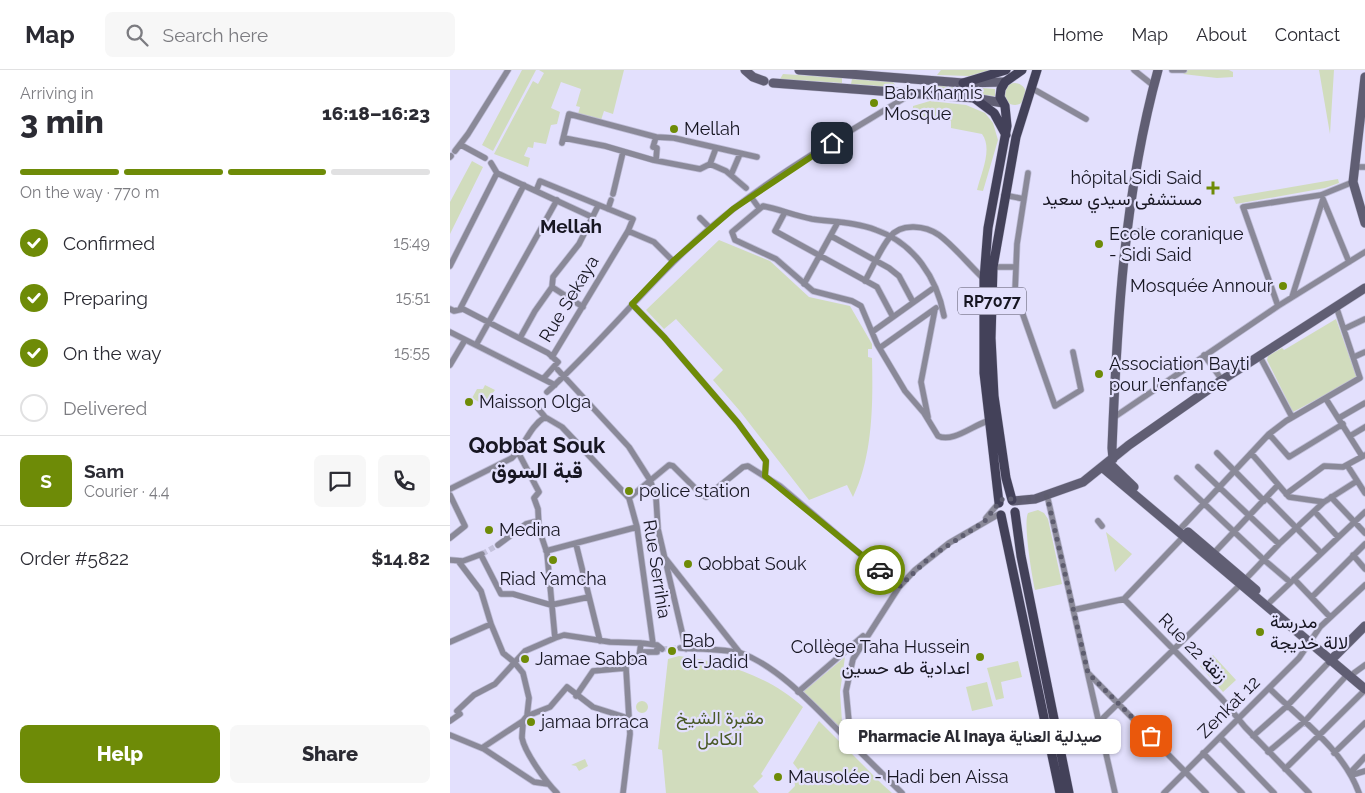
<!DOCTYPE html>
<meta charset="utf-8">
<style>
body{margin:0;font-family:Raleway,Vazirmatn,sans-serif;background:#f7f7f7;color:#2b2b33;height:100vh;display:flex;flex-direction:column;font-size:19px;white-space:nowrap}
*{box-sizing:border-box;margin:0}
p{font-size:16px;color:#7c7c81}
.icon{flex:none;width:28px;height:28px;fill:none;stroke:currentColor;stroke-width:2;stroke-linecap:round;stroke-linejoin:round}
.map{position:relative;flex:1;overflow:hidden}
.drawer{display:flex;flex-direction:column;background:#fff;width:450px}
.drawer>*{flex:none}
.pin{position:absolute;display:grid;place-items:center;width:42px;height:42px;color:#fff;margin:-21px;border-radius:10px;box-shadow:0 2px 8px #0006}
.courier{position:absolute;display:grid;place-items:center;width:50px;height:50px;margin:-25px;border:4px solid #6e8b07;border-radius:50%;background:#fff;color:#222;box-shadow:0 1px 6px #0007}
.bubble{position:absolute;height:35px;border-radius:8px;background:#fff;box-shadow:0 1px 4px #0004;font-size:16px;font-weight:800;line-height:35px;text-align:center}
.summary em{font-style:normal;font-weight:800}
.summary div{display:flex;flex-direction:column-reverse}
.summary{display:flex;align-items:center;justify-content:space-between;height:85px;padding:0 20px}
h1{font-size:32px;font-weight:800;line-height:38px}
.bar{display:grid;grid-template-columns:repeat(4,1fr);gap:8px 5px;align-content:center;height:60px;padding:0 20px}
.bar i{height:6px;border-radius:4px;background:#e1e1e2}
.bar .on{background:#6e8b07}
.bar p{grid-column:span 4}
.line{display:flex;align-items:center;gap:12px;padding:0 20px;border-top:1px solid #e1e1e2}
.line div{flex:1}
.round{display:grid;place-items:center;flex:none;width:52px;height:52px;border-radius:8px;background:#f7f7f7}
ol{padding:0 20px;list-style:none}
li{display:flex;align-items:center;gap:15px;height:55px}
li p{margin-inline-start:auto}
li .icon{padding:5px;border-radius:50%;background:#6e8b07;color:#fff;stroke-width:4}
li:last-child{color:#7c7c81}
li i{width:28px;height:28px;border:2px solid #e1e1e2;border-radius:50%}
.cta{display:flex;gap:10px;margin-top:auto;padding:10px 20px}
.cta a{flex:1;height:58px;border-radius:8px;background:#6e8b07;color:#fff;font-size:20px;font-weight:800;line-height:58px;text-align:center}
.cta a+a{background:#f7f7f7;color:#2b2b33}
header{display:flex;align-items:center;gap:30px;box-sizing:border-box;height:70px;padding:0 25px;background:#fff;border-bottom:1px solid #e1e1e2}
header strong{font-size:24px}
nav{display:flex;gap:28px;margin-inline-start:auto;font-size:18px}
.search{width:350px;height:45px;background:#f7f7f7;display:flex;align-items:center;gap:12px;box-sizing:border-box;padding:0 18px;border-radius:8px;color:#7c7c81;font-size:19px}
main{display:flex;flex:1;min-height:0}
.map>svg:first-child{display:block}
.green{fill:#d1dcbd}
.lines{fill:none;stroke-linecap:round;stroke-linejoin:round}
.street-tunnel{stroke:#c4c2dc;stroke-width:5.5;stroke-dasharray:5.5 3;stroke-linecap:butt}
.street-casing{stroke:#bebcd6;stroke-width:7}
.secondary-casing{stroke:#bebcd6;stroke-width:10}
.primary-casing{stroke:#bebcd6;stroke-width:10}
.street{stroke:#8a8998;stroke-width:5.5}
.secondary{stroke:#605e73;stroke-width:9}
.primary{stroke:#434159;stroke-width:9}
.done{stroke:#5e5d6f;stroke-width:5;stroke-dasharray:0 9}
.route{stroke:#6e8b07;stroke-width:6}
.poi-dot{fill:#6e8b07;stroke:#e3e0fd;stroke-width:2}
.labels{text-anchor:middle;stroke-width:4.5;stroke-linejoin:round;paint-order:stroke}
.shield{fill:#e3e0fd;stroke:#545364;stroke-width:1}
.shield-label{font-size:16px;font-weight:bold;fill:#171622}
.poi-label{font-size:18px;fill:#171622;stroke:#e3e0fd;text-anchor:start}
.street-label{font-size:18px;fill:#171622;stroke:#e3e0fd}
.park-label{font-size:18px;fill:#4a5a27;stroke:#e3e0fd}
.neighbourhood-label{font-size:19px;font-weight:bold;fill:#171622;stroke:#e3e0fd}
.district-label{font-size:22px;font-weight:bold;fill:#171622;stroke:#e3e0fd}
</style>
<header>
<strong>Map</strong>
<div class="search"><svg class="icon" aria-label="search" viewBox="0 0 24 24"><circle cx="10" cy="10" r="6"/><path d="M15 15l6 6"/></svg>Search here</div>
<nav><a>Home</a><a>Map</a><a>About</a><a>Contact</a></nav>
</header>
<main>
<section class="drawer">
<div class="summary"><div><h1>3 min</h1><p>Arriving in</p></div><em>16:18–16:23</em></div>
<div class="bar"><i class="on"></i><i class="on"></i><i class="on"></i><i></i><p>On the way · 770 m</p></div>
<ol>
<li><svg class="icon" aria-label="check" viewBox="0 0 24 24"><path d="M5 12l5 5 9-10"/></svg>Confirmed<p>15:49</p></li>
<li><svg class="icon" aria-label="check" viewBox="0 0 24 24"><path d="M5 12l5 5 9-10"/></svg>Preparing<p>15:51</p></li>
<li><svg class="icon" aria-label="check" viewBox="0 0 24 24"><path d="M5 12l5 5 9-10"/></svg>On the way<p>15:55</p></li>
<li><i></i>Delivered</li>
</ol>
<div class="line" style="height:90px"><b class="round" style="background:#6e8b07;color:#fff">S</b><div><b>Sam</b><p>Courier · 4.4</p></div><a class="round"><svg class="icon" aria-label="chat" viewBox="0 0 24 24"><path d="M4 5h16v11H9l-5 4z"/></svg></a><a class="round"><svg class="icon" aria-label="phone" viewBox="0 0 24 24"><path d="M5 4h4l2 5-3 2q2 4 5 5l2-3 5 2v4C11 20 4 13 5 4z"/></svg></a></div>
<div class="line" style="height:65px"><div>Order #5822</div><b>$14.82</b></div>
<div class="cta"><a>Help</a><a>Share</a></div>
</section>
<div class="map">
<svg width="915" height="723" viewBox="0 0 915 723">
<rect width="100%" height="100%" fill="#e3e0fd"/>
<path class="green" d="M72,0H86L43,81L32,75Z
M89,0H174L163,44L154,41L151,50L128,44L130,37L126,36L131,19L111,12L101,38L110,42L107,54L101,55L96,74L84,72L83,78L78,77L74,86L80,88L78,97L44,84L83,11L88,14L94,3Z
M491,0H543L519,6L487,5Z
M738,0H779L783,2V7L767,8L733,4Z
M869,0H884L880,64Z
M333,4L392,8V13L330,9Z
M402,9L443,12L445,15L442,17L401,14Z
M554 24a11 11 0 1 1 22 0a11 11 0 1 1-22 0Z
M479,14L545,19V26L479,21Z
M480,31L516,35L535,43L543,53L548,70L533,121L527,120C531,103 543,79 532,64L501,58V51L463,48V36Z
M22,91L33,97L0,164V132Z
M888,109L889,113L875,118L786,134L783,127Z
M269,170L320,191L359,227L400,236L422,274V279H418V287L422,288C423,334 423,385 403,427L397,415L359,430L289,340L263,310L273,300L226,249L214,259L196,240Z
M886,249L907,308L843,342L817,290L818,286L832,278L834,280Z
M35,315L45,320L34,335L22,328L27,319H33Z
M588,440L594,443L598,449L612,514L585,520C582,506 573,453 578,443Z
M656,462L682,484L665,502Z
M763,585L786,610L773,622L750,596Z
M229,586C272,591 321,607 353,637L311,704L313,706L303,716L309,723H216L212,680L208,679L218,589Z
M395,587L390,622L392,652L389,656L385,655L353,622Z
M568,591L572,607L551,612L554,628L546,630L537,598Z
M537,612L543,636L522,641L516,617Z
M186 637a6 6 0 1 1 12 0a6 6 0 1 1-12 0Z
M369,651L433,715L442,723H338L345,716L344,707L350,702L343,693Z
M135,689L138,696L129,701L126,696L121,695Z"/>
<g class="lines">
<path class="street-tunnel" d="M32,484L48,475
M212,579L230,578"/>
<defs>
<path id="street" d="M684,0L704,16
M722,0H734
M580,20H585L636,49
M114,68L155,76L203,90L250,99L260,94L266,78
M112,73L119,44L206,67L224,68L307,87
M11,75L35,88
M5,81L18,64L58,0
M0,87L1,86
M206,90L207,78L203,77L206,67
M41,93L47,103L142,147
M260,94L276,101L296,118
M904,97H915
M578,103L567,174L565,222L605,336L631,320L623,282
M281,105L290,84
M86,121L90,111L183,149L178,161L102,287
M163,124L173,82
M554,125L574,129
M301,127L309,138
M873,129L899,192
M158,139L161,130
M335,142L325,161L427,217L443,247
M250,148L260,158
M178,161L204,172L223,191
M677,162L694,161
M381,166L439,198L449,206L463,232
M0,196L47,103
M543,197H566
M415,211C423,197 430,179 440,167C451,152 476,156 489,165C504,176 520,196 534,209
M354,214L388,152
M102,217L133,237
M842,227L873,129
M182,234L214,267L288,353L316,391L315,406
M828,236L793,137L871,125L903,112
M0,239L4,241L13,239L98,283L108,292L93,309
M10,239L74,115
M494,246C487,208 464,173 426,160C406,152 383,152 362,149C345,146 329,139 313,136L282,162L285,170L326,189L363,221L402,231L411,236L427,274L455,321L474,343L488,366C503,373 523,355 538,351
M894,259L915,249
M0,262L105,315
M422,262L485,217
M70,268L85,241L102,217L103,207L129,174L148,136
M26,275L107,130
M431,277L486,238
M754,285L772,310
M809,285L842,347
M904,287L915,282
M0,295L15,270
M108,300L179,377L200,410L206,427L208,459L236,579
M97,322C154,270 201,209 259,159C320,106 393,66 461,24
M876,329L912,386
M86,336L95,347L112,357L179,428L187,457L203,574
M478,347L471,312L485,239
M663,348L828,236L915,182
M889,348L915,333
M819,364L839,387L893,354
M900,366L915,357
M68,382L89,422L84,428L88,439L89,459L97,483L105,568
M767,383L814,431
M801,383L839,427L874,432
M897,395L915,423
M748,397L829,474
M727,408L813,489L840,512
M0,419L62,388C75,376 79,357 95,347
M836,424L874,396L893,397L915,385
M0,425L15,456L0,468
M597,425L665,723
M881,427L915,463
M179,428L219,395L223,396L251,424L256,427L293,397L298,396L330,416L449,517
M817,428L871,483
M865,442L888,467
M536,448L547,435
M648,451L652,456
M732,457L819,364L836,351L910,308L886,236
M126,474L150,571
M48,475L76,454L88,451
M96,481L187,457
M763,484L828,415
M31,485L51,524H63L101,535L139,527
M903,485L915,499
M215,488L290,583
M0,490L13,491L32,484
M9,492L31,521L41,554L53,583L64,592L73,603L79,628L77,646L73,651L32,678
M844,509L880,547
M862,527L915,474
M674,529L772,629L795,657L859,723
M820,532L915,442
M623,540L674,529L735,465
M0,572L41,554
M230,578C245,579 278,579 291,583C332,598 370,643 401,673
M190,582H207V575
M638,603L756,723
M904,603L915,595
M819,618C851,650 893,679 909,723
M348,622L413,566
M126,626L143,601L176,598
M77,646L100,637L117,617L143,637L181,649
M0,651L10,644L7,641L24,625L45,614L75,581L105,568L114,565L160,572L191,573L207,575L212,579
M73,651C73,657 72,663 72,668C75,683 96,712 107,723
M648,653L790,515L829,474L874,432L907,411
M0,665L34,679L84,712L98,714
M803,666L837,636L880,591
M770,667L824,723
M818,682L855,651L897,605
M753,683L792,723
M884,683L915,653
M835,699L915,620
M901,702L915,687
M902,705L915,701
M173,723L180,664L176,598L179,588L189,587L191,573
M452,723L401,673L396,621L403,589L449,517L465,500L499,473L549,444
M714,723L849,588L870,557L915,515"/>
<path id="secondary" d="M295,0L303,7L314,11
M349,0L513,13L555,12
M915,7L903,112L915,153
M323,13L524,28L553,33
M663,389L662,378C667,251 674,123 708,0
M659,393L684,417
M653,398L915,619
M563,431L585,429L633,412L679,375L772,310L915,218
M738,462L806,520
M880,591L915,556"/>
<path id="primary" d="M513,13L556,0
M524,28L544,43L556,65
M562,430L556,408L544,326L541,268L543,197L566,67L587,0
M549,433L534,303V209L538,158L557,56L555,36L550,27L551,19L555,12L572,0
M565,442L571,486L619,723
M551,445L610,723"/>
</defs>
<use href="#street" class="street-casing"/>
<use href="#secondary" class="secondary-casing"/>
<use href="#primary" class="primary-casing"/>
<use href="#street" class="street"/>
<use href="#secondary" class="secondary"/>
<use href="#primary" class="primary"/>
</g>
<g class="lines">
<path class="done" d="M430,500L449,517L480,487L534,452L551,430L556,428C570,432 583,429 597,426L638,603L701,666"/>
<path class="route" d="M382,73L283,139L223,191L182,234L214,267L288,353L316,391L315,406L430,500"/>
</g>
<g class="poi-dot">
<circle cx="424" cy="33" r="5"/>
<circle cx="224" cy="59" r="5"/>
<path d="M760.5 110.5h5v5h5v5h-5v5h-5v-5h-5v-5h5z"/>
<circle cx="649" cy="174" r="5"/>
<circle cx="833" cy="216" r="5"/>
<circle cx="649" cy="304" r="5"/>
<circle cx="19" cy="332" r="5"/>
<circle cx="179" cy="421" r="5"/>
<circle cx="39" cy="460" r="5"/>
<circle cx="103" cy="490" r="5"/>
<circle cx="238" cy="494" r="5"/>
<circle cx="810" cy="562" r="5"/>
<circle cx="222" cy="581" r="5"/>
<circle cx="530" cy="587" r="5"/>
<circle cx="75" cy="589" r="5"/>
<circle cx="81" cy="652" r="5"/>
<circle cx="328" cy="707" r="5"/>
</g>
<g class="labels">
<rect class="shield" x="508" y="217.5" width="68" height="27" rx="4"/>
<g class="shield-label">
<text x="542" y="237">RP7077</text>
</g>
<g class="poi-label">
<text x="434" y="29">Bab Khamis<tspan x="434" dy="21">Mosque</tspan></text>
<text x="234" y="65">Mellah</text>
<text x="752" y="114" text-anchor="end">hôpital Sidi Said<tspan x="752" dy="21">مستشفى سيدي سعيد</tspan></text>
<text x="659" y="170">Ecole coranique<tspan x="659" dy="21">- Sidi Said</tspan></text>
<text x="823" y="222" text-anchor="end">Mosquée Annour</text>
<text x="659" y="300">Association Bayti<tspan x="659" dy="21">pour l'enfance</tspan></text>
<text x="29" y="338">Maisson Olga</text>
<text x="189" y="427">police station</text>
<text x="49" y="466">Medina</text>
<text x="248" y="500">Qobbat Souk</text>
<text x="103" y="515" text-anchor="middle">Riad Yamcha</text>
<text x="820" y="558">مدرسة<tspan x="820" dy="21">لالة خديجة</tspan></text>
<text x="232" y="577">Bab<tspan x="232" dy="21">el-Jadid</tspan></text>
<text x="520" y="583" text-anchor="end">Collège Taha Hussein<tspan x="520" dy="21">اعدادية طه حسين</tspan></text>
<text x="85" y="595">Jamae Sabba</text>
<text x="91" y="658">jamaa brraca</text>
<text x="338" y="713">Mausolée - Hadi ben Aissa</text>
</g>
<g class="street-label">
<text transform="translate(119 229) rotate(-59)" y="6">Rue Sekaya</text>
<text transform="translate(207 499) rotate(81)" y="6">Rue Serrihia</text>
<text transform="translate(743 578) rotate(45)" y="6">Rue 22 زنقة</text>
<text transform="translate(779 637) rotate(-45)" y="6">Zenkat 12</text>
</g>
<g class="park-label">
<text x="270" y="654">مقبرة الشيخ<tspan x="270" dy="21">الكامل</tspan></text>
</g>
<g class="neighbourhood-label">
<text x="121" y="163">Mellah</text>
</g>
<g class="district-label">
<text x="87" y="383">Qobbat Souk<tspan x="87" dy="25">قبة السوق</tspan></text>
</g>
</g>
</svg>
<div class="pin" style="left:701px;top:666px;background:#ea580c"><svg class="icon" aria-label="bag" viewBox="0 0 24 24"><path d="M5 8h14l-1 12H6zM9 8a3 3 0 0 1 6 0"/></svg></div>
<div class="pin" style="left:382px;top:73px;background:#1f2937"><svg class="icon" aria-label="home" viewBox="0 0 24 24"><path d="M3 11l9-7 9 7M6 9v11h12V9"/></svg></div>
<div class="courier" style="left:430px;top:500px"><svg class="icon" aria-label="car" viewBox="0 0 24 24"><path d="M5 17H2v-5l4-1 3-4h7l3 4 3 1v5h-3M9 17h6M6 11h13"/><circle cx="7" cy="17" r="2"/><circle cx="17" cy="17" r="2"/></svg></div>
<div class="bubble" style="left:389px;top:649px;width:282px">Pharmacie Al Inaya صيدلية العناية</div>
</div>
</main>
